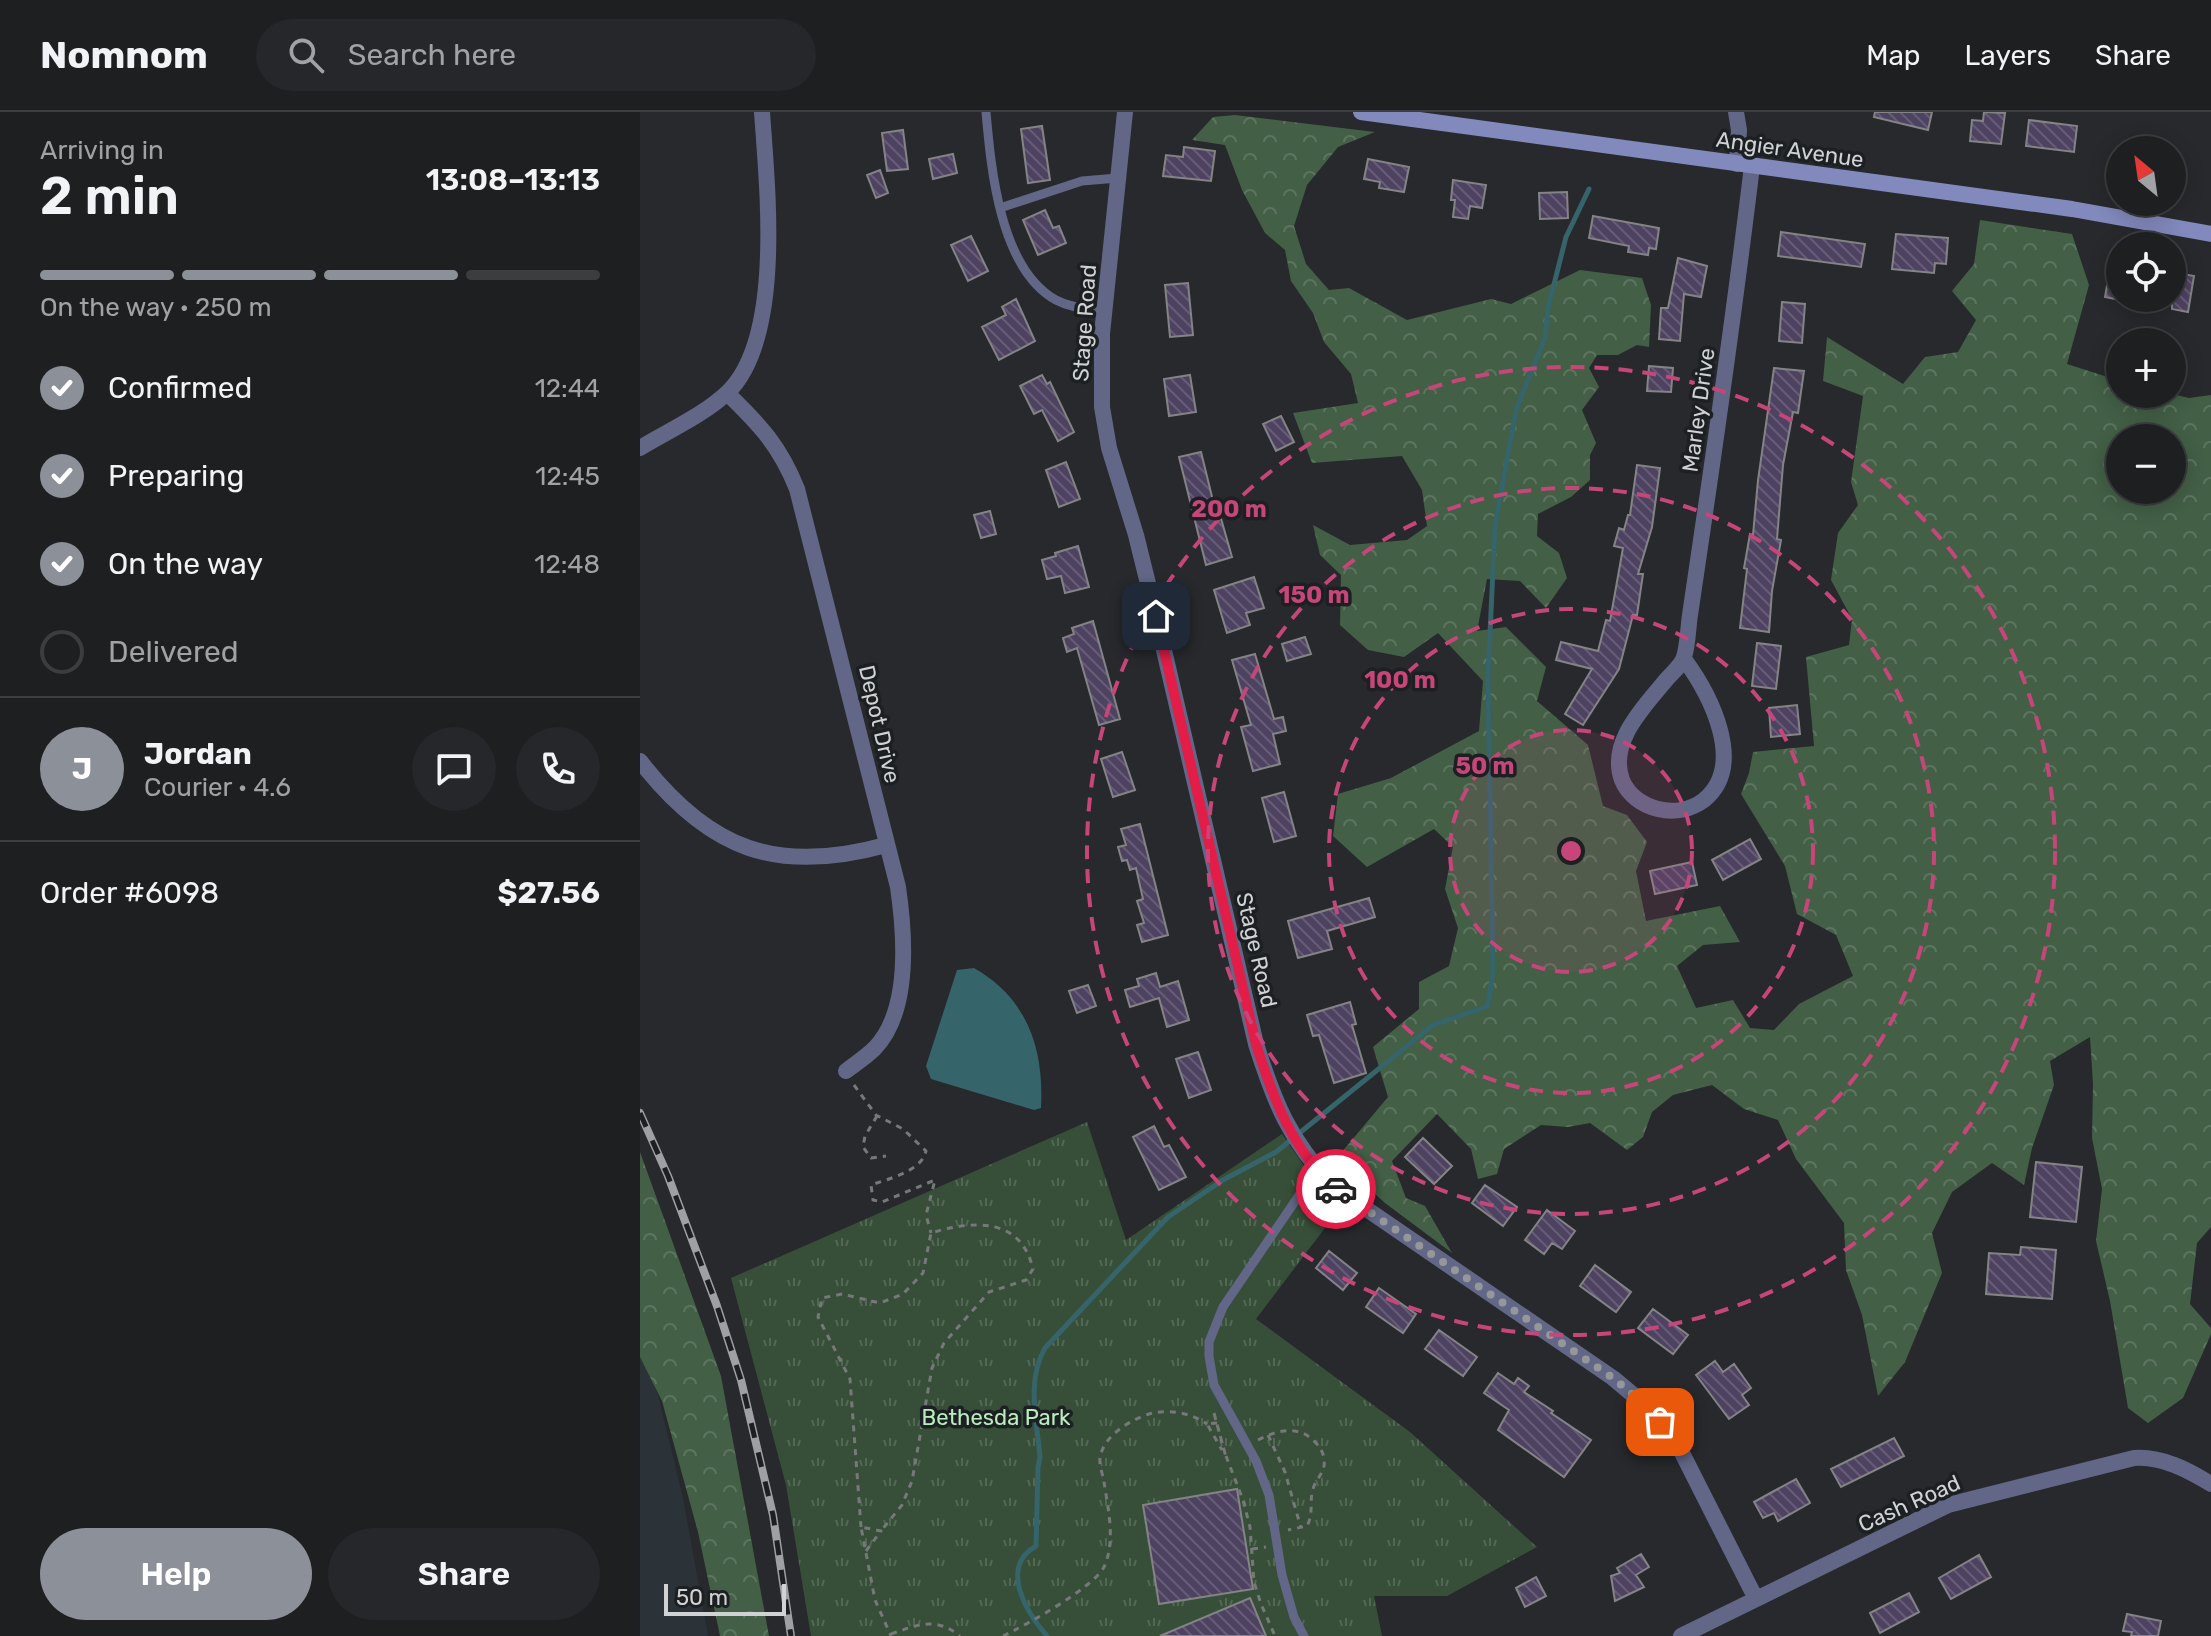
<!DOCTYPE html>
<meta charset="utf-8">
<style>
body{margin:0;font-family:Rubik,sans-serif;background:#25272a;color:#f1f3f6;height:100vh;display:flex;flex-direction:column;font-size:30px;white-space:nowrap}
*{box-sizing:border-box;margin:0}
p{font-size:26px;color:#a0a2a5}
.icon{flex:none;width:44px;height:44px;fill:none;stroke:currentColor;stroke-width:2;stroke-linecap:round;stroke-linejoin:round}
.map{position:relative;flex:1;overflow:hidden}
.panel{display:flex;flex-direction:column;background:#1d1f21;width:640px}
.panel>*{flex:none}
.needle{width:52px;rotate:331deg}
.controls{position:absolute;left:1466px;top:24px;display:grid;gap:16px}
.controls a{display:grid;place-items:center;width:80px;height:80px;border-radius:50%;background:#1d1f21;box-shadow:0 4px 20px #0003,0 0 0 2px #3b3d3f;font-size:40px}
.scale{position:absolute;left:24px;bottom:20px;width:122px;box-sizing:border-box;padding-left:8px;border:4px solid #d1d2d4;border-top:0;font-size:22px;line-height:28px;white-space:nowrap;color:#d1d2d4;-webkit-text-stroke:6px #1d2022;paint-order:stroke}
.pin{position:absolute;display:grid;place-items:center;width:68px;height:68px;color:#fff;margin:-34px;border-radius:16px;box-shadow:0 4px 12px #0006}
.courier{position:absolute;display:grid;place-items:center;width:80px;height:80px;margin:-40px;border:6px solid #e11d48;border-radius:50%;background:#fff;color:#222;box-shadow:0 2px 10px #0007}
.headline em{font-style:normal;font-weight:600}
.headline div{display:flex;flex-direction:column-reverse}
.headline{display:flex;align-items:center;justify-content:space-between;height:136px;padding:0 40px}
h1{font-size:52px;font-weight:600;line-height:60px}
.bar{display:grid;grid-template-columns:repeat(4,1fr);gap:12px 8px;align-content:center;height:96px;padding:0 40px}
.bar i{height:10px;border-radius:6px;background:#3b3d3f}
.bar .current{background:#8c9099}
.bar p{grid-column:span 4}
.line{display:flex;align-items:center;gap:20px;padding:0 40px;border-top:2px solid #3b3d3f}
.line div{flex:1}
.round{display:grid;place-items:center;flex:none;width:84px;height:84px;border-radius:42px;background:#25272a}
ol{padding:0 40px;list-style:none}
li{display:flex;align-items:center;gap:24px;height:88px}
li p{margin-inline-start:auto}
li .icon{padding:8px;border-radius:50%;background:#8c9099;color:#fff;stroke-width:4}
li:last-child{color:#a0a2a5}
li i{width:44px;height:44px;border:4px solid #3b3d3f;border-radius:50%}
.action{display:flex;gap:16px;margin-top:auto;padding:16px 40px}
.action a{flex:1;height:92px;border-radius:48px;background:#8c9099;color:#fff;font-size:32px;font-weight:600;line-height:92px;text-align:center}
.action a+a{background:#25272a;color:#f1f3f6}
header{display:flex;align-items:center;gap:48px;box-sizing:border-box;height:112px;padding:0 40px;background:#1d1f21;border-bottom:2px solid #3b3d3f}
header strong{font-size:38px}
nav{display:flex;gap:44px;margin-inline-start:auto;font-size:28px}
.search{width:560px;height:72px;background:#25272a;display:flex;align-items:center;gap:20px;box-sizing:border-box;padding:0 28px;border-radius:44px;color:#a0a2a5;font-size:30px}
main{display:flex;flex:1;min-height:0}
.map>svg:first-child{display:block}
.built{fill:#2b3339}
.grass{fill:url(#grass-tufts)}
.forest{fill:url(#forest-crowns);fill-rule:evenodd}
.water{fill:#35646b}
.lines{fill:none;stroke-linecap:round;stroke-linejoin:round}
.stream{stroke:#35646b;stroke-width:5}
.building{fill:url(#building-back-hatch);stroke:#848386;stroke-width:2}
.path{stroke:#76787a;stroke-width:3;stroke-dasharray:6 6;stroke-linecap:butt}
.lane{stroke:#626787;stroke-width:9}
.street{stroke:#626787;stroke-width:16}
.secondary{stroke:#8289bc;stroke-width:16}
.rail-casing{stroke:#9fa0a3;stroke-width:8}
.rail{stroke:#1d2022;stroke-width:5;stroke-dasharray:15;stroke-linecap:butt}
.done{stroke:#969799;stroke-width:8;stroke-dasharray:0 14.4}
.route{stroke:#e11d48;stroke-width:10}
.ring{fill:none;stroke:#c64679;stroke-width:4;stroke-dasharray:14 10}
.labels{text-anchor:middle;stroke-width:7;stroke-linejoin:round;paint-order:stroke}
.street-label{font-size:22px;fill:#d1d2d4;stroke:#1d2022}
.park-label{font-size:22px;fill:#baedbe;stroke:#1d2022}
.centre{fill:#c64679;stroke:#1d2022;stroke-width:4}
.ring-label{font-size:24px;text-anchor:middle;font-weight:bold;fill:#c64679;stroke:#1d2022;stroke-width:7;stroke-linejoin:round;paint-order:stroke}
</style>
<header>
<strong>Nomnom</strong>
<div class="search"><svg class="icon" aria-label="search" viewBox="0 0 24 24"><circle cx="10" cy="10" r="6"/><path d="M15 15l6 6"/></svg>Search here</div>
<nav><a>Map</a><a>Layers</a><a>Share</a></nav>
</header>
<main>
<section class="panel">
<div class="headline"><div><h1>2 min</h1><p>Arriving in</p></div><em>13:08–13:13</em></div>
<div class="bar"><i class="current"></i><i class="current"></i><i class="current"></i><i></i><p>On the way · 250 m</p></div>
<ol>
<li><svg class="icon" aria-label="check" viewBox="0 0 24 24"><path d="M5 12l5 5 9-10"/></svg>Confirmed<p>12:44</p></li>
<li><svg class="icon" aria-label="check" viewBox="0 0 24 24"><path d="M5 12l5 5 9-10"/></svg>Preparing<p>12:45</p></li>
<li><svg class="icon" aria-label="check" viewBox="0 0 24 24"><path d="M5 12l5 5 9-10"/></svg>On the way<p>12:48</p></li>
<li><i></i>Delivered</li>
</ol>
<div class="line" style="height:144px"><b class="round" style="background:#8c9099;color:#fff">J</b><div><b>Jordan</b><p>Courier · 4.6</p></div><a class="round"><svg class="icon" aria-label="chat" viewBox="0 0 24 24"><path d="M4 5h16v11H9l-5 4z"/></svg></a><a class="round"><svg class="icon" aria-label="phone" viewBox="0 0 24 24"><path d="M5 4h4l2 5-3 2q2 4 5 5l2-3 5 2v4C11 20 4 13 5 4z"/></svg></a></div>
<div class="line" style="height:104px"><div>Order #6098</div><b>$27.56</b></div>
<div class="action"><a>Help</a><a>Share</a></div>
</section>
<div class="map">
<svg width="1571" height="1524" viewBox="0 0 1571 1524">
<defs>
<pattern id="grass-tufts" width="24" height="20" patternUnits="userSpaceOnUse" patternTransform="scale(2)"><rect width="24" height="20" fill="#374f39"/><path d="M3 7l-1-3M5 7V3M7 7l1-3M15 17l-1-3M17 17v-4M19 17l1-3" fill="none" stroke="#536755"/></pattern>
<pattern id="forest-crowns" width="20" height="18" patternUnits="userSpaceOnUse" patternTransform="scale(2)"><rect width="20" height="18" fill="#435f46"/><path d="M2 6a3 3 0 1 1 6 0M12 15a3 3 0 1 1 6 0" fill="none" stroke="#5d7560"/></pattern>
<pattern id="building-back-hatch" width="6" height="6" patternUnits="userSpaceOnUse" patternTransform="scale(2)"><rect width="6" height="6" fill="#4e4261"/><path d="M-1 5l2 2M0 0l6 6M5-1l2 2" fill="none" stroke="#665c77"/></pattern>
</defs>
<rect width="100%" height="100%" fill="#27292c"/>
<path class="built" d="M0,1225L19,1287L43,1386L68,1524H0Z"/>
<path class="grass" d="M447,1010L486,1128L642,1022L671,1064L703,1092L616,1207L770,1320L897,1435L807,1484H734L742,1524H171L146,1373L91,1166Z"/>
<path class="forest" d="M595,3L735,20L698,35L667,73L654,114L666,152L689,178L709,176L767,208L851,187L871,192L940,158L1002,166L1011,193L1009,235L997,233L978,243H957L949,256L959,275L942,298L956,331L950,343V368L931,385L898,402L897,424L919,441L927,466L906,496L880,469L847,467L837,519L866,515L906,555L897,589L948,633L963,694L987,703L1007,730L996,759L1006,809L1080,794L1100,830L1063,833L1037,854L1056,896L1093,888L1110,916L1134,918L1159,892L1213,864L1196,823L1157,802L1145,754L1101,682L1109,661L1113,640L1174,634L1166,545L1209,533L1212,507L1191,468L1198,421L1218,393L1211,370L1223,284L1183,269L1187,225L1263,272L1285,245L1318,240L1336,208L1312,179L1334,152L1340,108L1432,122L1449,173L1427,252L1480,269V282H1532L1549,286L1571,283V1115L1557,1131L1550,1192L1571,1216V1222L1543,1286L1508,1311L1488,1296L1470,1189L1456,1129L1462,1077L1452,1026L1453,972L1450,925L1410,949L1414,973L1392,1036L1384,1073L1352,1051L1312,1080L1292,1121L1302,1161L1265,1250L1238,1284L1222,1203L1206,1158L1204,1111L1156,1047L1138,1008L1104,997L1072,973L1033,983L1012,1000L1003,1025L987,1038L950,1011L928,1015L901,1013L864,1037L857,1062L838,1067L831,1037L797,1002L752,1049L766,1086L785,1094L812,1141L745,1091L696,1047L748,985L733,935L779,897V870L809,854L818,816L805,777L813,735L794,717L727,755L693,724L698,682L751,666L839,619L843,569L798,521L764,545L728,538L700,513L701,463L680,443L673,413L710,433L767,428L787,414L782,378L762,344L672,351L653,301L718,291L711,262L684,230L673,201L651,169L645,138L625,121L602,78L585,33L552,28L573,5ZM1532,326V378H1480V326Z
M0,1040L81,1264L129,1524H80L58,1420L22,1289L0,1245Z"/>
<path class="water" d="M334,856C388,887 404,937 401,996L394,998L291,967L286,954L317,858Z"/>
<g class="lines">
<path class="stream" d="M407,1524C386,1500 359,1455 396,1434L398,1355L400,1345C397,1310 386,1268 405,1236L528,1105L583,1068L636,1040L793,913L848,894L853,859L848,565L855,414L876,298L905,226L908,196L926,125L949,77"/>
</g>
<path class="building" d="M1235,0H1292L1288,18L1234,5Z
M1344,0L1365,1L1361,32L1330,29L1332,8L1343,9Z
M1389,8L1437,14L1434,40L1386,34Z
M402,14L410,68L388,71L381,17Z
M263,18L268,57L247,59L242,21Z
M544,35L575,39L571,69L523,64L526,43L543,45Z
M313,42L317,61L293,67L289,47Z
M728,47L769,55L764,80L739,76L740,70L724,67Z
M240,58L248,81L236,86L227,63Z
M813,68L846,73L842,96L830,94L828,107L813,105L815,88H811Z
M927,80L928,106L900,107L899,81Z
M405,98L413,116L419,114L426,131L398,143L383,108Z
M953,104L1019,116L1016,137L1009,136L1008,143L988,140L989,134L949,126Z
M1141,120L1225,132L1221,155L1138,144Z
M1256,122L1308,126L1306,152L1295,151L1294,161L1252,157Z
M331,124L348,159L328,169L311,133Z
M1473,140H1480V188L1465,185Z
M1038,146L1067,154L1061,185L1044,182L1040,229L1019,227L1021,196H1028Z
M1532,160L1554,164L1548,200L1532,197Z
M548,171L553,223L530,225L525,173Z
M376,187L395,229L359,248L342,215L366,203L362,195Z
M1142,190L1165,192L1162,231L1139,229Z
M1009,254L1033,256L1031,280L1007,279Z
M1134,256L1164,259L1158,301L1153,300L1143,353L1137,427L1141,428L1132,479L1129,520L1100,516L1107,457L1104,456L1110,422L1113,423L1118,368Z
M402,263L407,272L410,270L434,320L418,329L402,298L394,302L380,274Z
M550,263L556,300L529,304L524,267Z
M641,304L654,330L636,339L623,312Z
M561,340L575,397L578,396L592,445L566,453L539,345Z
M426,350L440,387L419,395L406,358Z
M997,353L1020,356L1012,415L998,462H1003L997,503H993L979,557L943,613L925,602L952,557L916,548L921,530L958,539L966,508L970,509L983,436L974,434L979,416L984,418L988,403H990Z
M350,399L356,422L341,426L334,403Z
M438,434L449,475L425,481L421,464L407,467L402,448L416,444L415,441Z
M614,465L624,496L606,501L610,513L587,521L574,478Z
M453,509L480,607L459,613L437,536L427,540L423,526L434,522L432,516Z
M665,525L671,542L647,549L642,532Z
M1117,531L1141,534L1136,577L1112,574Z
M615,542L634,607L643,605L646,619L633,622L640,652L613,659L601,615L611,613L592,548Z
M1157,593L1160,622L1131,625L1129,596Z
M482,640L495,678L473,685L461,647Z
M644,680L656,724L634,730L622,686Z
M500,712L528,823L502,830L497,813L504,811L497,789L503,787L496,756L490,758L487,748L482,749L478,735L486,733L481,717Z
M1110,727L1121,747L1083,768L1072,748Z
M1052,750L1057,773L1015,782L1010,759Z
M729,786L735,805L687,819L692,837L658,846L648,809Z
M516,861L520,875L538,869L549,908L527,915L519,886L490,895L485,878L499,874L497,867Z
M448,873L456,894L437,901L429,879Z
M710,890L716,912L712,913L726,961L694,971L679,923L673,924L667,903Z
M558,940L571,978L549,986L536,947Z
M514,1014L524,1035L529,1033L546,1065L519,1078L493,1025Z
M783,1026L812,1054L794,1072L765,1045Z
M1396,1050L1442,1055L1436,1110L1390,1105Z
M845,1073L877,1095L863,1114L832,1091Z
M907,1098L935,1119L922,1137L912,1131L904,1142L885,1128Z
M1381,1135L1416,1138L1412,1187L1346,1182L1349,1141L1380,1143Z
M689,1139L717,1161L703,1178L676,1156Z
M955,1153L991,1180L976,1200L940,1174Z
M739,1176L776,1202L763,1221L726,1195Z
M1013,1197L1048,1223L1033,1242L998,1216Z
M799,1218L837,1245L823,1264L785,1237Z
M1075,1249L1083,1260L1094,1252L1111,1276L1102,1283L1109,1293L1089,1307L1056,1263Z
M858,1261L874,1272L878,1266L889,1274L884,1280L913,1299L911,1301L951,1328L924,1365L858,1318L869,1298L844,1281Z
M1254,1326L1264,1344L1201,1375L1191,1357Z
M1156,1367L1170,1391L1138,1409L1134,1401L1123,1406L1114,1390Z
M597,1377L613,1477L519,1492L503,1393Z
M1001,1442L1009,1455L996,1463L1004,1475L975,1489L971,1464L980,1461L977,1456Z
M1339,1443L1351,1465L1311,1487L1299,1466Z
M896,1465L906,1484L885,1495L876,1476Z
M1269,1481L1279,1500L1240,1521L1230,1501Z
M610,1486L626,1524H520Z
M1487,1502L1521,1509L1518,1524H1491L1492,1520L1483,1519Z"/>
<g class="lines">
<path class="path" d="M214,973L236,1003L263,1017L286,1039C282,1059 248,1067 231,1073L233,1088L242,1090L295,1068L286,1103L291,1121
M237,1004L225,1024L223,1035L231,1046L246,1044
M574,1301L586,1345L575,1305
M577,1311L567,1312L582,1338
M628,1323L645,1360L661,1416
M618,1328C637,1318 659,1312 676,1331C680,1336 684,1341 684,1348C686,1360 676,1366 673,1377C669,1390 674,1401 667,1414L648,1418
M586,1344L603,1388L610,1415L614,1470L621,1492L635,1524
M221,1415L210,1267L178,1205L182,1186L202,1182L240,1191L263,1182L283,1161L291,1121C333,1108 381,1105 393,1157L386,1168L349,1180L304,1231L292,1256L272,1369L262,1393L241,1419
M612,1437L626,1435
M226,1439L241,1419L221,1415L235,1488L251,1524
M251,1522C278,1513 295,1504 320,1524
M363,1524C386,1513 453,1476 464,1455C476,1429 468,1397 464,1370C463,1363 459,1353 460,1346C463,1324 490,1308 509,1302C529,1297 549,1300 567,1312"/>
<path class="lane" d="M346,0C351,57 360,157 416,188C431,196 448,197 464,200
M360,96L442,69L478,66
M664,1524L654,1505L642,1463L629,1383L616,1349L574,1273L569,1244V1230L583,1195L677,1057"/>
<path class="street" d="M485,0L462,222V295L469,336L496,423L516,504L616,932C635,992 649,1027 693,1074L973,1266L1004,1292L1036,1329L1116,1487
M1096,0L1099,18L1097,52
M87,281C120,313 140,334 157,377L258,775C265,823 271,898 235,936C226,945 215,952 206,959
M0,336C28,319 64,303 88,280C144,225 127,74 122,0
M1044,547C1070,582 1107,653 1064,688C1051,698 1034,701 1018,697C1002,693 988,683 982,668C968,630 1004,595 1026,568C1032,561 1042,553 1044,545C1048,532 1048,516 1050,503C1055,469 1060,435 1065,401C1082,285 1098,170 1112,54
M0,649C69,738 137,763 246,733
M1041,1524L1308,1393L1494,1346C1522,1344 1548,1358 1571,1372"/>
<path class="secondary" d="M721,0L1432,97L1571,122"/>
<defs>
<path id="rail" d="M0,1001L28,1064L77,1194L101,1268L133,1403L151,1524"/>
</defs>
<use href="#rail" class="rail-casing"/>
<use href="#rail" class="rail"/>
</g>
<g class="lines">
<path class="done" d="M696,1077L973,1266L1004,1292L1020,1310"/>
<path class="route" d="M516,504L616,932C633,986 652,1038 696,1077"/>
</g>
<circle cx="931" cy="739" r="121" fill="#c64679" fill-opacity=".12"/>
<g class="ring">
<circle cx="931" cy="739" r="121"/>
<circle cx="931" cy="739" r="242"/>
<circle cx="931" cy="739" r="363"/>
<circle cx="931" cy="739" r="484"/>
</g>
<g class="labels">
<g class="street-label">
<text transform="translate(1150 37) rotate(8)" y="8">Angier Avenue</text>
<text transform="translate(444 211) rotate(-86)" y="8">Stage Road</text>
<text transform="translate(1058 298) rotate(-82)" y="8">Marley Drive</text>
<text transform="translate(240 612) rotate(77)" y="8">Depot Drive</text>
<text transform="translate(617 838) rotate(77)" y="8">Stage Road</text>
<text transform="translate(1269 1391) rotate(-24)" y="8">Cash Road</text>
</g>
<g class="park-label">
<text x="356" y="1313">Bethesda Park</text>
</g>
</g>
<circle cx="931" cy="739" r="12" class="centre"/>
<g class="ring-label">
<text x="589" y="405">200 m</text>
<text x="674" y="491">150 m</text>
<text x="760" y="576">100 m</text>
<text x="845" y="662">50 m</text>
</g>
</svg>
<div class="controls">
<a><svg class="needle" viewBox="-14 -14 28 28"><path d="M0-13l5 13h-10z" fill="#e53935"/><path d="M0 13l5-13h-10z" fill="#a0a2a5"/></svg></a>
<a><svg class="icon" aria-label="locate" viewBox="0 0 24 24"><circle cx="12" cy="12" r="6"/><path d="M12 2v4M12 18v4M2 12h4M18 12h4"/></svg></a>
<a>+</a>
<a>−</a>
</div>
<div class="scale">50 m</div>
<div class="pin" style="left:1020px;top:1310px;background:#ea580c"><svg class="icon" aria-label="bag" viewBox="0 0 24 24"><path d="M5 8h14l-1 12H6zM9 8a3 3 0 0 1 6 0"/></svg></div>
<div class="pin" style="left:516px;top:504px;background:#1f2937"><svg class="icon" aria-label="home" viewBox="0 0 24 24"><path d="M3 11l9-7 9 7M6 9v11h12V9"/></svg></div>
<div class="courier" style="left:696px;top:1077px"><svg class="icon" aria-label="car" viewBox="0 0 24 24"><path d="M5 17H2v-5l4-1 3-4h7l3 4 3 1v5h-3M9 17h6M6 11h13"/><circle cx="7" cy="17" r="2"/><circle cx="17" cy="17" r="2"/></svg></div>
</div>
</main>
